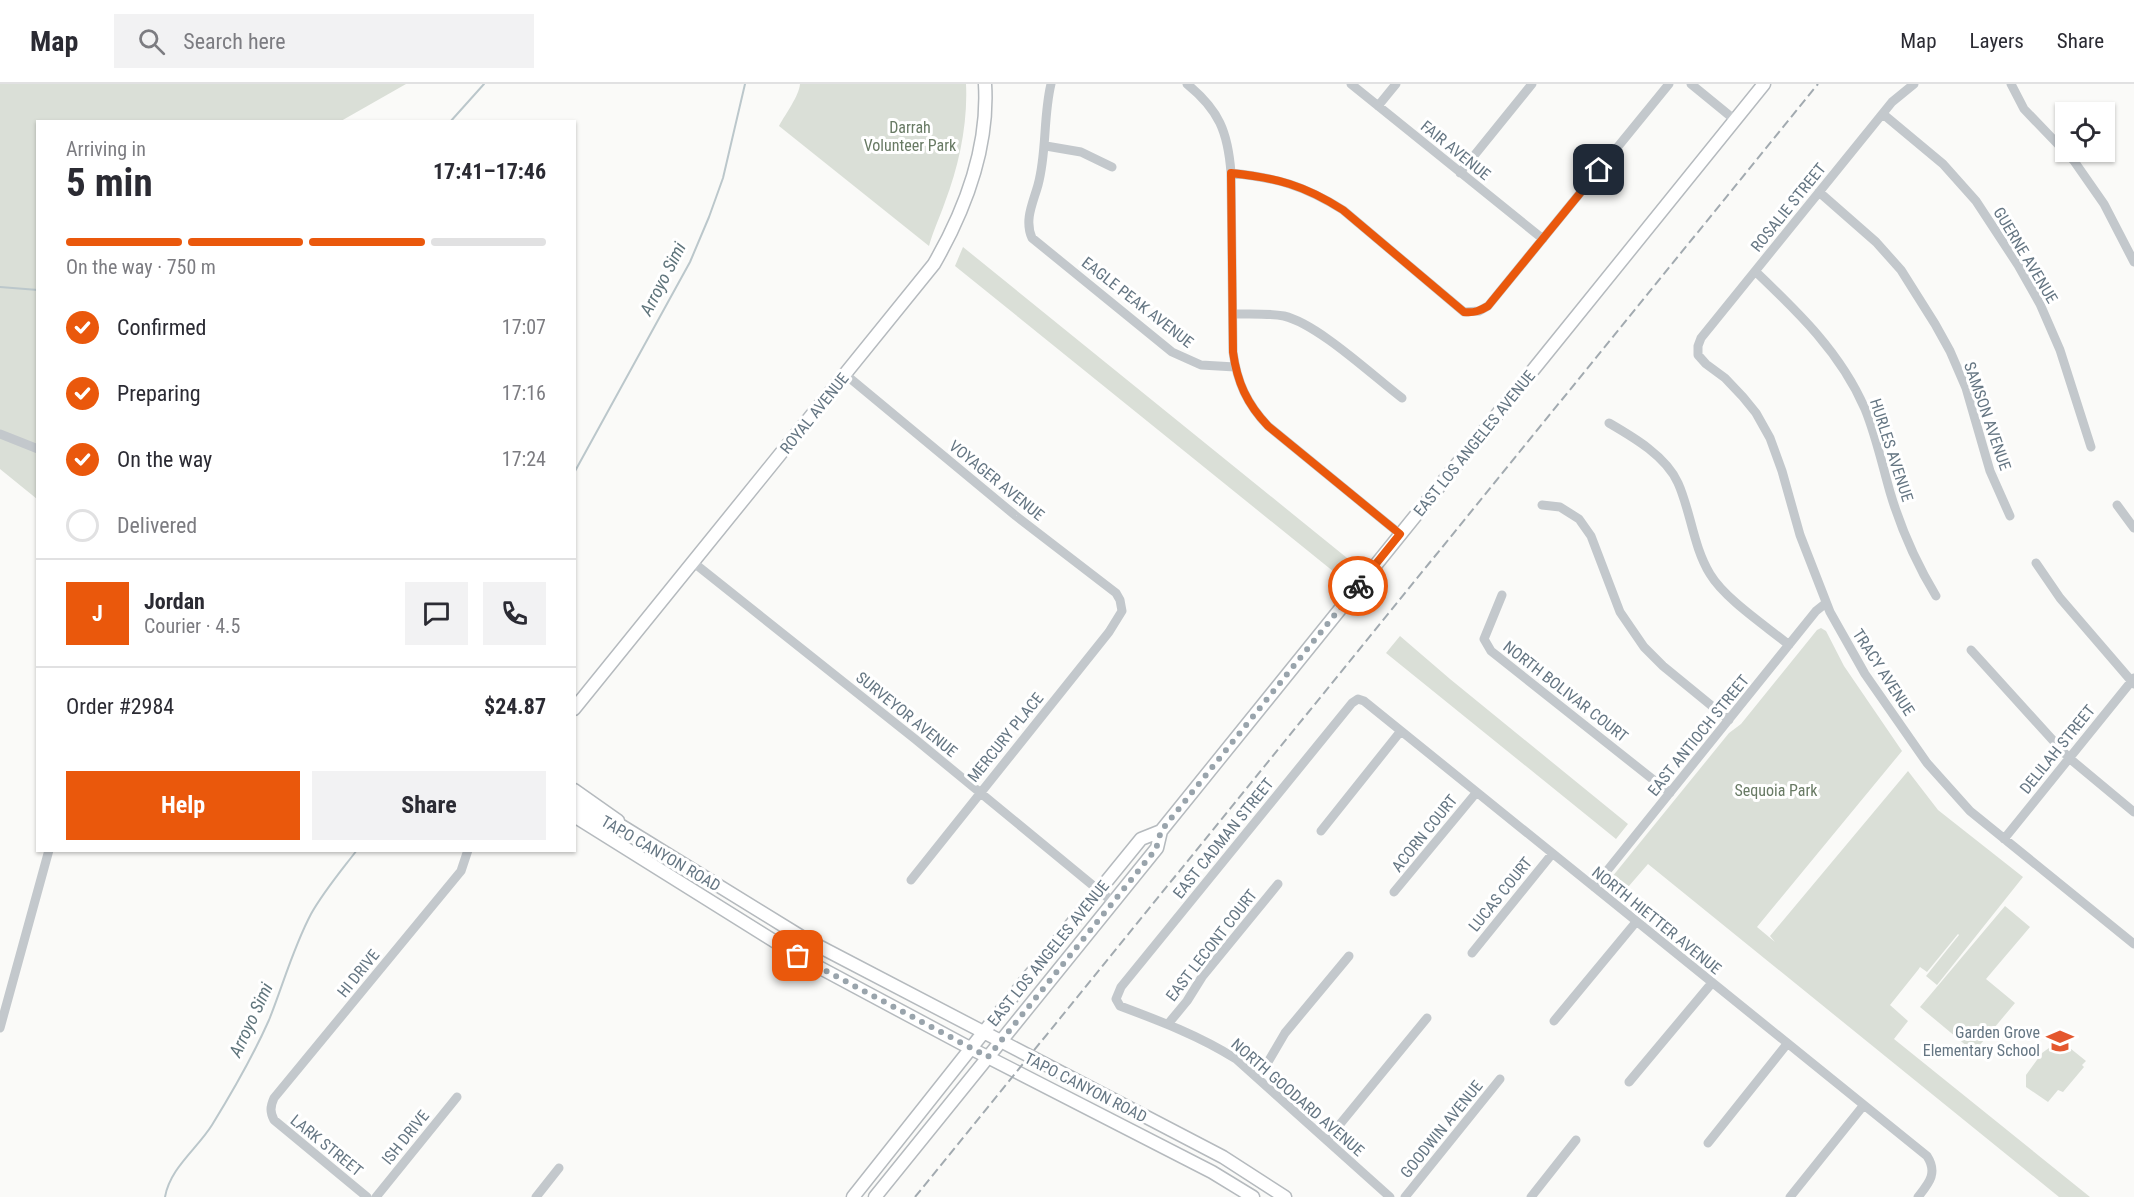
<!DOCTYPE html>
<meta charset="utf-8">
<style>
body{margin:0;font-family:"Roboto Condensed",sans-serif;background:#f2f2f3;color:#2b2b33;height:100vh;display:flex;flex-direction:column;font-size:22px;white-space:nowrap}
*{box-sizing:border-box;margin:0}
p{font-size:20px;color:#7c7c81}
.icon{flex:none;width:33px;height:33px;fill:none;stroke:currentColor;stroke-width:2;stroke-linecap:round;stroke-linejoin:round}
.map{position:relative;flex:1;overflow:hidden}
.drawer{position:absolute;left:36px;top:36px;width:540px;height:732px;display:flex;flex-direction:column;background:#fff;border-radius:0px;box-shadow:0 2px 4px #0004}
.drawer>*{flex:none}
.controls{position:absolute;left:2055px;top:18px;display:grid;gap:12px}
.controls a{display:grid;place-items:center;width:60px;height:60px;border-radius:0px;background:#fff;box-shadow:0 2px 4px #0004;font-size:30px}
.pin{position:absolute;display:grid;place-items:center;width:51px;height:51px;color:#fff;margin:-26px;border-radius:12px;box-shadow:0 3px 9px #0006}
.courier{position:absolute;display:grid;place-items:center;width:60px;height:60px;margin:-30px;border:4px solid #ea580c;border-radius:50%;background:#fff;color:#222;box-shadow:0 2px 8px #0007}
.headline em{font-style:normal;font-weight:700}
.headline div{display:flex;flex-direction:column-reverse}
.headline{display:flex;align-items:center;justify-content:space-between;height:102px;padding:0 30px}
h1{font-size:39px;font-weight:700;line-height:45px}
.bar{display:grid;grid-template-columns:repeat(4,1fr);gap:9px 6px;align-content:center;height:72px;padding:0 30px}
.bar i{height:8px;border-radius:4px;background:#e1e1e2}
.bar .selected{background:#ea580c}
.bar p{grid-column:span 4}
.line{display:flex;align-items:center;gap:15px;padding:0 30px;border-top:2px solid #e1e1e2}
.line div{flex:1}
.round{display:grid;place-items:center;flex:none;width:63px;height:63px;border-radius:0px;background:#f2f2f3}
ol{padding:0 30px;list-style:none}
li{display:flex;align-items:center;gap:18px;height:66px}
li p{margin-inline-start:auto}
li .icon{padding:6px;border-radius:50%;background:#ea580c;color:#fff;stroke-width:4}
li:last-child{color:#7c7c81}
li i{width:33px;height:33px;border:3px solid #e1e1e2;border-radius:50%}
.primary-button{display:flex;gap:12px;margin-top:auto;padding:12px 30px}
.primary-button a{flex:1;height:69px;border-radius:0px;background:#ea580c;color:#fff;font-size:24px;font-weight:700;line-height:69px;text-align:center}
.primary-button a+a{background:#f2f2f3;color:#2b2b33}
header{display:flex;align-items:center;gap:36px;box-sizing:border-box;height:84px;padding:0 30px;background:#fff;border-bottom:2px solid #e1e1e2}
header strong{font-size:28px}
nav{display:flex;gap:33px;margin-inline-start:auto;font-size:21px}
.search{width:420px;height:54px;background:#f2f2f3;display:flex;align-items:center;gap:15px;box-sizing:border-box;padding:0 21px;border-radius:0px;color:#7c7c81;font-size:22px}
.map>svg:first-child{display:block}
.green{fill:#dadfd7}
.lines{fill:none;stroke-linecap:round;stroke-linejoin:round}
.stream{stroke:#bbc7cb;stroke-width:2}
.major-casing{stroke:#b5babe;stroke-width:15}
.minor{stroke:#c3c8cc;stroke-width:9}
.major{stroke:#fff;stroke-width:12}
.rail{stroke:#a2aab0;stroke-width:2;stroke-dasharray:9 4.5;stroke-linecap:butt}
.done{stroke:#99a4ac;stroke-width:6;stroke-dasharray:0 10.8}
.route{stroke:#ea580c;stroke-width:8}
.labels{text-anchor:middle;stroke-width:6;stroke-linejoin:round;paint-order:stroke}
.park-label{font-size:16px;fill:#687a64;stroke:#fff}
.street-label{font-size:16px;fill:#657683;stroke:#fff}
.poi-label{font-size:16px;fill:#657683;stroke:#fff;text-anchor:end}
.water-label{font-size:18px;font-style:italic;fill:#60757c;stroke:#fff}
</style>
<header>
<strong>Map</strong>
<div class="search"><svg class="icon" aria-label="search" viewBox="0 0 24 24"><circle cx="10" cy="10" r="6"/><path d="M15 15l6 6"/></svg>Search here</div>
<nav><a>Map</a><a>Layers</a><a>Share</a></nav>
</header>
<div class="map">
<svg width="2134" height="1113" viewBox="0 0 2134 1113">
<rect width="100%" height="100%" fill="#fafaf8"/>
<path class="green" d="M0,0H406L341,37L38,38L37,415L0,385Z
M800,0H966C968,39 959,82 945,118C940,133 933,147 929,162L779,42C786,29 799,12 800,0Z
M963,163L1352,478L1339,492L955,182Z
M1821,544L1826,547L1844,582L1902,667L1757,843L1775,858L1770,852L1908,687L1938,726L2023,793L1937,901L1926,892L1959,851L1958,850L1927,888L1920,883L1918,886L1890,921L1908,937L1894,955L2090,1113H2059L1648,780L1622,810L1615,805L1612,793L1729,649L1741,640L1817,546Z
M1400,552L1450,595L1628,740L1616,755L1386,569Z
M2005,822L2030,843L1986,895L2015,919L1974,968L1920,923Z
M2060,956L2086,977L2082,981L2084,983L2063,1008L2058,1006L2048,1018L2026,1003V991L2042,969Z"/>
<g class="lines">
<path class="stream" d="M450,38L484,0
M0,203L38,206
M574,389L690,178L709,133L723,94L745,0
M165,1113C170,1084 197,1065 212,1041C233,1007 253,972 269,936C283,901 293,864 311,830C324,807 341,787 357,766"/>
<defs>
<path id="major" d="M574,625L934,180C965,126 989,64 985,0
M574,706L618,737
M574,719L613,742L620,741L805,855L1223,1073L1285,1113
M574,732L798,872L970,964L1212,1088L1253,1113
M853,1113L983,949L1141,755L1161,747
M875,1113L1157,764L1161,747L1764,0"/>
</defs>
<use href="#major" class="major-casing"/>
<path class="minor" d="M1051,0C1043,33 1047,68 1038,101C1033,119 1024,136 1032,154L1172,268L1201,281L1235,283
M1187,0C1219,26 1228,48 1231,89L1233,268C1237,298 1247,320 1268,342L1400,450
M1351,0L1543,155
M1691,0L1735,36
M1914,0L1892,18L1701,254L1698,262V271L1706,280L1725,294L1743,313L1756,329L1770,354L1782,387L1800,451L1830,528L1865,590L1927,679L1970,727L2134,860
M2011,0L2024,25L2074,77L2104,120L2134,178
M1378,22L1396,0
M1883,30L1943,80L1976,117L2018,181L2040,220L2060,266L2091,363
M1046,62L1081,68L1112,83
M1231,89C1277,94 1303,101 1343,126L1464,228L1479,227L1488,222L1669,0
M1460,89L1532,0
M1819,108L1876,158L1901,186L1935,240L1950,267L1966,304L1990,387L2010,432
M1755,187C1798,228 1841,269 1865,325C1876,352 1882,380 1890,408C1901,445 1916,479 1936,512
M1233,230C1250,230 1267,229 1284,232C1318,240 1373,292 1402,314
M846,291L1016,432L1116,509L1120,516L1122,527L1109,548L911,796
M1609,339C1633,353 1666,372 1678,399C1691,428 1693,462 1710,490C1725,515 1766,542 1789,561
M0,350L38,365
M1542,421L1560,423L1579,435L1591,452L1620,528L1644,563L1663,582L1729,636
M2117,421L2134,444
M694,479L915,655L1113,818
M2036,479L2060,514L2134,600
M1502,511L1484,555L1491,567L1670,709
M1971,566L2069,674L2134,728
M1321,747L1400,648
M2004,755L2134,594
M1594,803L1816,527L1826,519
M1394,808L1476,709
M1472,869L1552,770
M1554,937L1636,838
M1168,940L1187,917L1202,893L1278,800
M0,944L49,766
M1255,991L1268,978L1285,949L1349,872
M1629,998L1711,900
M1327,1056L1427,934
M1708,1059L1787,960
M367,1113L274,1036C270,1028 270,1023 274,1014L461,787L468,766
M376,1113L457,1013
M536,1113L559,1084
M1390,1113L1236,975C1200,952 1160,937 1120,922L1116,915L1121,903L1352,619L1358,615L1364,617L1927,1072C1938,1089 1929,1099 1918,1113
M1405,1113L1500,995
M1531,1113L1576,1056
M1790,1113L1863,1022"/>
<use href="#major" class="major"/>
<path class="rail" d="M915,1113L1818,0"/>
</g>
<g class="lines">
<path class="done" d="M798,872L988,973L1156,765L1161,747L1358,502"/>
<path class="route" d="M1358,502L1400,450L1268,342C1247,320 1237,298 1233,268L1231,89C1277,94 1304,101 1343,126L1464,228C1474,229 1480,227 1488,222L1599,86"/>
</g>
<defs>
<symbol id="school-bare" viewBox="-9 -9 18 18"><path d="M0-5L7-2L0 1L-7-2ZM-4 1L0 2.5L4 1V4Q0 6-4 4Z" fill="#e4572e" stroke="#fff" stroke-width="2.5" paint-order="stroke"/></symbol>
</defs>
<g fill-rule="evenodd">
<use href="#school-bare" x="2041" y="938" width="38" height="38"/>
</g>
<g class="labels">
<g class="park-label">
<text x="910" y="49">Darrah<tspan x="910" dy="18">Volunteer Park</tspan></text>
<text x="1776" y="712">Sequoia Park</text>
</g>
<g class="street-label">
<text transform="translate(1456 66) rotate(39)" y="6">FAIR AVENUE</text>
<text transform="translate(1788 123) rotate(-51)" y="6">ROSALIE STREET</text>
<text transform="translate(2026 171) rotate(59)" y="6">GUERNE AVENUE</text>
<text transform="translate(1138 218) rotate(38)" y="6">EAGLE PEAK AVENUE</text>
<text transform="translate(814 329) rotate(-51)" y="6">ROYAL AVENUE</text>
<text transform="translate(1988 332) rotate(71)" y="6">SAMSON AVENUE</text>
<text transform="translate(1474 359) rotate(-51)" y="6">EAST LOS ANGELES AVENUE</text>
<text transform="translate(1892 366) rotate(72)" y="6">HURLES AVENUE</text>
<text transform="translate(997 396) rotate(39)" y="6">VOYAGER AVENUE</text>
<text transform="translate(1884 588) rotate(57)" y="6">TRACY AVENUE</text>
<text transform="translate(1566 607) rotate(38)" y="6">NORTH BOLIVAR COURT</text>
<text transform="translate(907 630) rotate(39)" y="6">SURVEYOR AVENUE</text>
<text transform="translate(1698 651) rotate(-51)" y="6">EAST ANTIOCH STREET</text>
<text transform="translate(1005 653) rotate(-51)" y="6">MERCURY PLACE</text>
<text transform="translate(2057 665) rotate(-51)" y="6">DELILAH STREET</text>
<text transform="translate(1424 749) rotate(-51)" y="6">ACORN COURT</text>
<text transform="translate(1223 754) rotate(-51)" y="6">EAST CADMAN STREET</text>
<text transform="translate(661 769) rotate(30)" y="6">TAPO CANYON ROAD</text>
<text transform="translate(1500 810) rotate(-51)" y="6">LUCAS COURT</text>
<text transform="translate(1657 836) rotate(39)" y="6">NORTH HIETTER AVENUE</text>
<text transform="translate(1211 861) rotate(-52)" y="6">EAST LECONT COURT</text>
<text transform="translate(1048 869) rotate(-51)" y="6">EAST LOS ANGELES AVENUE</text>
<text transform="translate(358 889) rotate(-51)" y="6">HI DRIVE</text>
<text transform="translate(1086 1003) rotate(27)" y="6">TAPO CANYON ROAD</text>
<text transform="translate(1298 1013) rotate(41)" y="6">NORTH GOODARD AVENUE</text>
<text transform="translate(1441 1045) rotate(-51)" y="6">GOODWIN AVENUE</text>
<text transform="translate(405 1053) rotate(-51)" y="6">ISH DRIVE</text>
<text transform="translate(327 1061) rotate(39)" y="6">LARK STREET</text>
</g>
<g class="poi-label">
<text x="2040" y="954">Garden Grove<tspan x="2040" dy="18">Elementary School</tspan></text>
</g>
<g class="water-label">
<text transform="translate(663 195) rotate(-63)" y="6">Arroyo Simi</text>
<text transform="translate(251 936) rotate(-65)" y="6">Arroyo Simi</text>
</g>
</g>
</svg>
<div class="controls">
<a><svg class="icon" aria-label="locate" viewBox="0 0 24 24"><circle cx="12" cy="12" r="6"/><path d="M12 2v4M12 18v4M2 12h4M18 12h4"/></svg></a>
</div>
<div class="pin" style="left:798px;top:872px;background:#ea580c"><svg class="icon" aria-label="bag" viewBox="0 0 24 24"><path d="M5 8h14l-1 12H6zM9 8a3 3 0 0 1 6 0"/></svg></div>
<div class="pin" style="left:1599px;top:86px;background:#1f2937"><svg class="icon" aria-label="home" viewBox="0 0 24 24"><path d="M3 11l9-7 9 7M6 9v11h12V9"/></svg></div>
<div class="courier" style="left:1358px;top:502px"><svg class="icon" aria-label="bike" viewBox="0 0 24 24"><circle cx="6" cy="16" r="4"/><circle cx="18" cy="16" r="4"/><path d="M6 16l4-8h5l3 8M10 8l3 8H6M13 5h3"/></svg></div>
<section class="drawer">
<div class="headline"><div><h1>5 min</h1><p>Arriving in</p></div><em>17:41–17:46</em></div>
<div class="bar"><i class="selected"></i><i class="selected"></i><i class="selected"></i><i></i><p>On the way · 750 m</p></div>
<ol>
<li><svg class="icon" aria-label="check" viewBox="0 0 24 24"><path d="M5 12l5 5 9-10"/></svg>Confirmed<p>17:07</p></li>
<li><svg class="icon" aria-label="check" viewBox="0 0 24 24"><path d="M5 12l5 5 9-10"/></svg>Preparing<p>17:16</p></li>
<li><svg class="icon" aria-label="check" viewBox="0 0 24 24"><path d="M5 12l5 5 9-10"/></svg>On the way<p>17:24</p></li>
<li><i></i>Delivered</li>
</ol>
<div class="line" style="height:108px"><b class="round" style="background:#ea580c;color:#fff">J</b><div><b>Jordan</b><p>Courier · 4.5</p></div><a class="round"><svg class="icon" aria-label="chat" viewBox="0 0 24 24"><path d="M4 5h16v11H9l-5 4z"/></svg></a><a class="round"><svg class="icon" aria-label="phone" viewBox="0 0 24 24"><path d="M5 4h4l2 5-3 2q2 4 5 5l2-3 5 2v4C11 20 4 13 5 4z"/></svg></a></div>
<div class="line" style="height:78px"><div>Order #2984</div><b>$24.87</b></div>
<div class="primary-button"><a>Help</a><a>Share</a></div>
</section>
</div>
